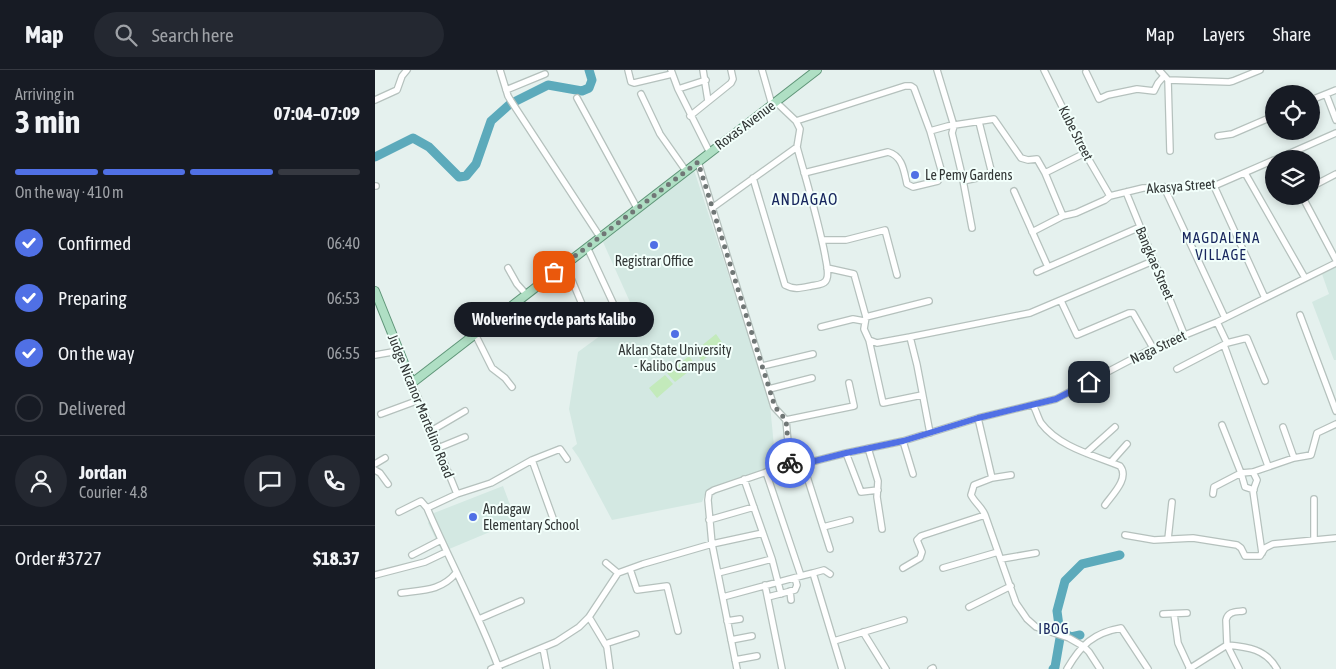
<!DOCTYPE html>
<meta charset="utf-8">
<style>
body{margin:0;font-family:"Asap Condensed",sans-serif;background:#242831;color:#f1f3f6;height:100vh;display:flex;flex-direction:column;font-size:19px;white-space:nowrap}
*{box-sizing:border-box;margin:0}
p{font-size:16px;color:#9ea1a6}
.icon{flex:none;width:28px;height:28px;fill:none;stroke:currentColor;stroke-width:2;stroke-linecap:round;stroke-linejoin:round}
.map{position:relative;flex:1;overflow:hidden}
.panel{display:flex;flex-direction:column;background:#171b24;width:375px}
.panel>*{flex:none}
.fabs{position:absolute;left:890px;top:15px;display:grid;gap:10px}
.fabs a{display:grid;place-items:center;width:55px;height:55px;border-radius:50%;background:#171b24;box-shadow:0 2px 8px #0003;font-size:25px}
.pin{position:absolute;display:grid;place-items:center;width:42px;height:42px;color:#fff;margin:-21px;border-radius:10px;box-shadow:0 2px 8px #0006}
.courier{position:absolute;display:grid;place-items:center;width:50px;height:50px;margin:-25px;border:4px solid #5070e5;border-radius:50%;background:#fff;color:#222;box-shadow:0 1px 6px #0007}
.bubble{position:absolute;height:35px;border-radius:18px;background:#171b24;box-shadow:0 2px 8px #0003;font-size:16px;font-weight:700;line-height:35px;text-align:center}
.summary em{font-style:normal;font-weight:700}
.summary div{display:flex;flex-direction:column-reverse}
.summary{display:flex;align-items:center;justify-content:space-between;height:85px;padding:0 15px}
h1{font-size:32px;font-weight:700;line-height:38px}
.bar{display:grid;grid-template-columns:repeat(4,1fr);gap:8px 5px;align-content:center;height:60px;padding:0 15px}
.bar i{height:6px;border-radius:4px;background:#363941}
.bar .on{background:#5070e5}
.bar p{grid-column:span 4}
.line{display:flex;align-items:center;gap:12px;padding:0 15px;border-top:1px solid #363941}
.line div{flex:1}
.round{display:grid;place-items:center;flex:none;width:52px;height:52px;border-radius:26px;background:#242831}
ol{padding:0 15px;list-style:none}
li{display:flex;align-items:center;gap:15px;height:55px}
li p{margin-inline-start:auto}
li .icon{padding:5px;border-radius:50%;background:#5070e5;color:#fff;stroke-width:4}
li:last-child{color:#9ea1a6}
li i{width:28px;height:28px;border:2px solid #363941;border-radius:50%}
header{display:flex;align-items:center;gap:30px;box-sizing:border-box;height:70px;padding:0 25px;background:#171b24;border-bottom:1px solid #363941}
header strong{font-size:24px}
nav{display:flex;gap:28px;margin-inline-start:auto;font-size:18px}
.search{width:350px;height:45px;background:#242831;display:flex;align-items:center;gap:12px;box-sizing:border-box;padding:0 18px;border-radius:28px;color:#9ea1a6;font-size:19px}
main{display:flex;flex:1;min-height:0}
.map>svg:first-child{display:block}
.built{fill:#d3e8e2}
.green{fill:#c3eabb}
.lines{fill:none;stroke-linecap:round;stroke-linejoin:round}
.river{stroke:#5caabb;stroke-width:9}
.minor-casing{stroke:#b5c1bd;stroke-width:8}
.major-casing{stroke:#609679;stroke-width:10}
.minor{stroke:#fff;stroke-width:5.5}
.major{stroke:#afdfc4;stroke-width:8}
.done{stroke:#707776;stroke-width:5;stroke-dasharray:0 9}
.route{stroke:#5070e5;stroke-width:6}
.poi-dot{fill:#5070e5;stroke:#f2fffb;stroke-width:2}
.labels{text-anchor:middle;stroke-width:4;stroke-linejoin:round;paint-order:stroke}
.street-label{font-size:14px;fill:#313635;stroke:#f2fffb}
.poi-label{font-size:14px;fill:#313635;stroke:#f2fffb;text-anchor:start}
.neighbourhood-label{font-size:15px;letter-spacing:1px;fill:#17265d;stroke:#f2fffb}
.quarter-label{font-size:16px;letter-spacing:1px;fill:#17265d;stroke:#f2fffb}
</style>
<header>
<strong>Map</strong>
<div class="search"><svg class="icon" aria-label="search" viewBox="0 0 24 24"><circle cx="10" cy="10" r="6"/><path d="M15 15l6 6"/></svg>Search here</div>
<nav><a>Map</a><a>Layers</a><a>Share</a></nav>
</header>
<main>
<section class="panel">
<div class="summary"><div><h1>3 min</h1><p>Arriving in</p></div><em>07:04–07:09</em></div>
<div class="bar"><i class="on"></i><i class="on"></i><i class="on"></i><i></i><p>On the way · 410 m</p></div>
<ol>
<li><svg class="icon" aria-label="check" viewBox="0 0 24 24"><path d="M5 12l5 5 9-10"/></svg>Confirmed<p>06:40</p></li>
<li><svg class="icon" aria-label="check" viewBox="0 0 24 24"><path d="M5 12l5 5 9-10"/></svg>Preparing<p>06:53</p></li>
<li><svg class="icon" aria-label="check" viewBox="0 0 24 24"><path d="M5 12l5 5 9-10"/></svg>On the way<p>06:55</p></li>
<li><i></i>Delivered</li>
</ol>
<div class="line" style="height:90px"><a class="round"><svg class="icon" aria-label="person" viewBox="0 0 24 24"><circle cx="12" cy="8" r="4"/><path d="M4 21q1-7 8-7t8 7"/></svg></a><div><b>Jordan</b><p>Courier · 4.8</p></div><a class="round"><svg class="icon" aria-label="chat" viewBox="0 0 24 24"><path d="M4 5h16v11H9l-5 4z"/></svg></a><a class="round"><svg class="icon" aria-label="phone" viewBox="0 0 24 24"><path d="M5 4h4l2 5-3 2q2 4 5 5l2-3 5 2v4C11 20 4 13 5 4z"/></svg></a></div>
<div class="line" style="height:65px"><div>Order #3727</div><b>$18.37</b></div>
</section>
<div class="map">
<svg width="961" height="599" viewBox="0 0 961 599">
<rect width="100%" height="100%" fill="#e5f1ee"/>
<path class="built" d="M319,100L393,325L395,335L401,397L332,420L327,432L237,450L204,388L197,378L202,374L194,339L203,282L259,241L228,172Z
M961,197V290H959L937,232L954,224L947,204Z
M128,416L141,451L67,482L53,453L59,443Z"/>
<path class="green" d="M341,264L348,274L327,291L320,281Z
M314,286L321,296L300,312L292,303Z
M290,305L298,314L282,328L274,318Z"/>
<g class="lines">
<path class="river" d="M139,32L173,15L207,21L214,18L217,10L214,0
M0,87L38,68L54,77L84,107L91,106L101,94L116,51L135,34
M687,562L696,567L705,565
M685,563L682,541L690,511L707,494L745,485
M678,599L680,597L685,568"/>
<defs>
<path id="minor" d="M125,0L133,26L136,31L225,167
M253,0L256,12L259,13L297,4
M296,0L303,19L335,83
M328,0L333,31
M387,0L397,35
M562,0L579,56
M669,0L710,83L735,126
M784,0L793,10L854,12L858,11L885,0
M711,2L724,29L733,25L762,19L779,21L783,13L789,6
M793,10L795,81
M303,19L331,10
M131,20L170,4
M266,24L285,64L311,101
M951,24L961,50
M202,28L262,138
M0,30L22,20L27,6L32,0
M936,30L961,20
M401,32L421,51
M315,46L356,13L358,9L356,0
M579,56L577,63L587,105L597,158
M555,61L573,56L619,49L646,88L653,90L662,89L670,103L688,146
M843,66L857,64L899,46
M902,89L961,63
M323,92L399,337L411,350L415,394H428L471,383L528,371L603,348L681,329L778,278L842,252L961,193
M670,103L710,83
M870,103L930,208
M378,108L410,215C419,220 426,218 436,216C441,215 451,215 452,208C454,202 451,192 450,185C443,149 432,113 422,77
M588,111L611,106L615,103L616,100L604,52
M0,116H1
M839,116L890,228
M789,117L850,248
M936,117L961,104
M639,121L673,197
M751,122L809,264
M927,126L961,190
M337,138L422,77L425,59L421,51L530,16H536L539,18L555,61L567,103L563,111L538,117L532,114C529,102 528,86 513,82L429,103
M657,162L688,146L701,143L730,130L735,126L768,118L839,116L899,90
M447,170H471L510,160L522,205
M212,177L245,248
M190,194L215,253
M133,198L142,214L151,224
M452,198L479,204L491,247L554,231
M662,202L765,157
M686,231L702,265L754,243H758L778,278
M141,232L159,257
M925,245L961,341
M491,247L489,259L494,270L502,273L535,267L655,243L778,191
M842,252L852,273
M446,257L478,249L489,251
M100,264L117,298L130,308L137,317
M535,267L542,295L555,363
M494,270L508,333L547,325
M849,275L893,396
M0,285L23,281
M387,296L438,284
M802,299L852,273L872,268L890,311
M37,313L82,424L52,438C75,492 104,544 124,599
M394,319L437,308
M658,335C661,340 663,348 666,353C684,377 718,385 745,396C755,408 737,425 730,435
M6,344L44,330
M603,348L617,408L599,415L596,425C600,433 607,437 610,445L641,533L652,549L661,557L694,568L708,576L714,582L725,599
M411,350L479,336L474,313
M847,355L866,403L878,402L919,388L908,357
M56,361L90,341
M528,371L538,404
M63,378L90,367
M493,378L503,411L502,427L507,459
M471,383L486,422L503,420
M711,383L740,357
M919,388L936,385L942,363L961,354
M157,390L179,451
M736,392L752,374
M0,394L10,388
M428,394L455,479
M0,400L5,403L13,414
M878,402L882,410L878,421L887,483
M617,408L636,405
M369,409L397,489L406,524
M82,424L116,413L157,390L185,379L192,389
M838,424L839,417L866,403L870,417L879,420
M939,429V469
M24,442L46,431L52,438
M334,450L379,437
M448,457L475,450
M750,465L779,470L818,468L862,475L866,478L870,486H885L890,478L898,474L961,468
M793,469L797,432
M37,485L66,470
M626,489L661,483
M231,493L243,503
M528,498L545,488L547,482L542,470L546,466L610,445
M568,498L623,482
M255,499L262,520L292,516L303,561
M343,503L397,489
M438,503L449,500L455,504
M0,505L50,492L71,482
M426,506L438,503L467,599
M390,515L407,599
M415,521L416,530
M26,523C48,520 66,521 81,503
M348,527L426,506L391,402
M393,527L420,520L422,515L420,508
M594,537L636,516
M788,544L812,543
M799,544L803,573L815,599
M214,547L232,577L235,599
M104,549L146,531
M352,551L365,549
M488,562L511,599
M356,570L377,566
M459,571L529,550
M230,574L261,564
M168,578L172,599
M360,590L382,586
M116,599L181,572L204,557L214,547L243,503L268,494L337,474L388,463
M362,599L337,474L333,430L334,423L339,420L415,394
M556,599L558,598
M692,599C706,575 718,563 746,558L773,599
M814,599L852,575C873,577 891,579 902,599
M864,599L852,575L851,550C853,541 861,542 868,541"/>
<path id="major" d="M0,221L37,313L442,0"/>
</defs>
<use href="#minor" class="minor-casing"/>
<use href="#major" class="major-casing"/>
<use href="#minor" class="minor"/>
<use href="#major" class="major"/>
</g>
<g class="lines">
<path class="done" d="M179,202L323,92L400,337L411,350L415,393"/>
<path class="route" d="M415,393V394H428L471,383L528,371L603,348L681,329L714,312"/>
</g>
<g class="poi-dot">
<circle cx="540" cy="105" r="5"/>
<circle cx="279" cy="175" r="5"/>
<circle cx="300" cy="264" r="5"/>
<circle cx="98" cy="447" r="5"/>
</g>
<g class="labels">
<g class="street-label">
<text transform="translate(370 55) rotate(-37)" y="5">Roxas Avenue</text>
<text transform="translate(701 63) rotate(63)" y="5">Kube Street</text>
<text transform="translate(806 116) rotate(-4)" y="5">Akasya Street</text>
<text transform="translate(780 193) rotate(67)" y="5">Bangkae Street</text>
<text transform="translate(783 277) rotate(-25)" y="5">Naga Street</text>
<text transform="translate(46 336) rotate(68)" y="5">Judge Nicanor Martelino Road</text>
</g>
<g class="poi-label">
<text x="550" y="110">Le Pemy Gardens</text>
<text x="279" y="196" text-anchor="middle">Registrar Office</text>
<text x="300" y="285" text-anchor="middle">Aklan State University<tspan x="300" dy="16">- Kalibo Campus</tspan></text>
<text x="108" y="444">Andagaw<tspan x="108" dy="16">Elementary School</tspan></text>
</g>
<g class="neighbourhood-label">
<text x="846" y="173">MAGDALENA<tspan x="846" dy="17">VILLAGE</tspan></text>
<text x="679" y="564">IBOG</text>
</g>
<g class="quarter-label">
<text x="430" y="135">ANDAGAO</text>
</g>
</g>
</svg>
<div class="fabs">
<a><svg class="icon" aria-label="locate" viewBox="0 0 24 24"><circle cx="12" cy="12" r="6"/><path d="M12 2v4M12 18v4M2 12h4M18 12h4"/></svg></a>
<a><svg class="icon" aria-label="layers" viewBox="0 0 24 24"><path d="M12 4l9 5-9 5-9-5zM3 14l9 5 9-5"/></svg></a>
</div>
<div class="pin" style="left:179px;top:202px;background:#ea580c"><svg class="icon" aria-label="bag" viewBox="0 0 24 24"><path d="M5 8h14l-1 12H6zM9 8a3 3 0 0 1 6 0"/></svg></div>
<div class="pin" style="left:714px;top:312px;background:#1f2937"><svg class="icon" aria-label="home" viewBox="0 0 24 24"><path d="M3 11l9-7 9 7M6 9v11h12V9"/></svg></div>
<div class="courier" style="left:415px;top:393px"><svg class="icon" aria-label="bike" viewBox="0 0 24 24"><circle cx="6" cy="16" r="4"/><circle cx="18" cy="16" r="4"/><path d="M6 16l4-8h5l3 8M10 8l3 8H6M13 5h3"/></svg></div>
<div class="bubble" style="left:79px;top:232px;width:200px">Wolverine cycle parts Kalibo</div>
</div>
</main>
